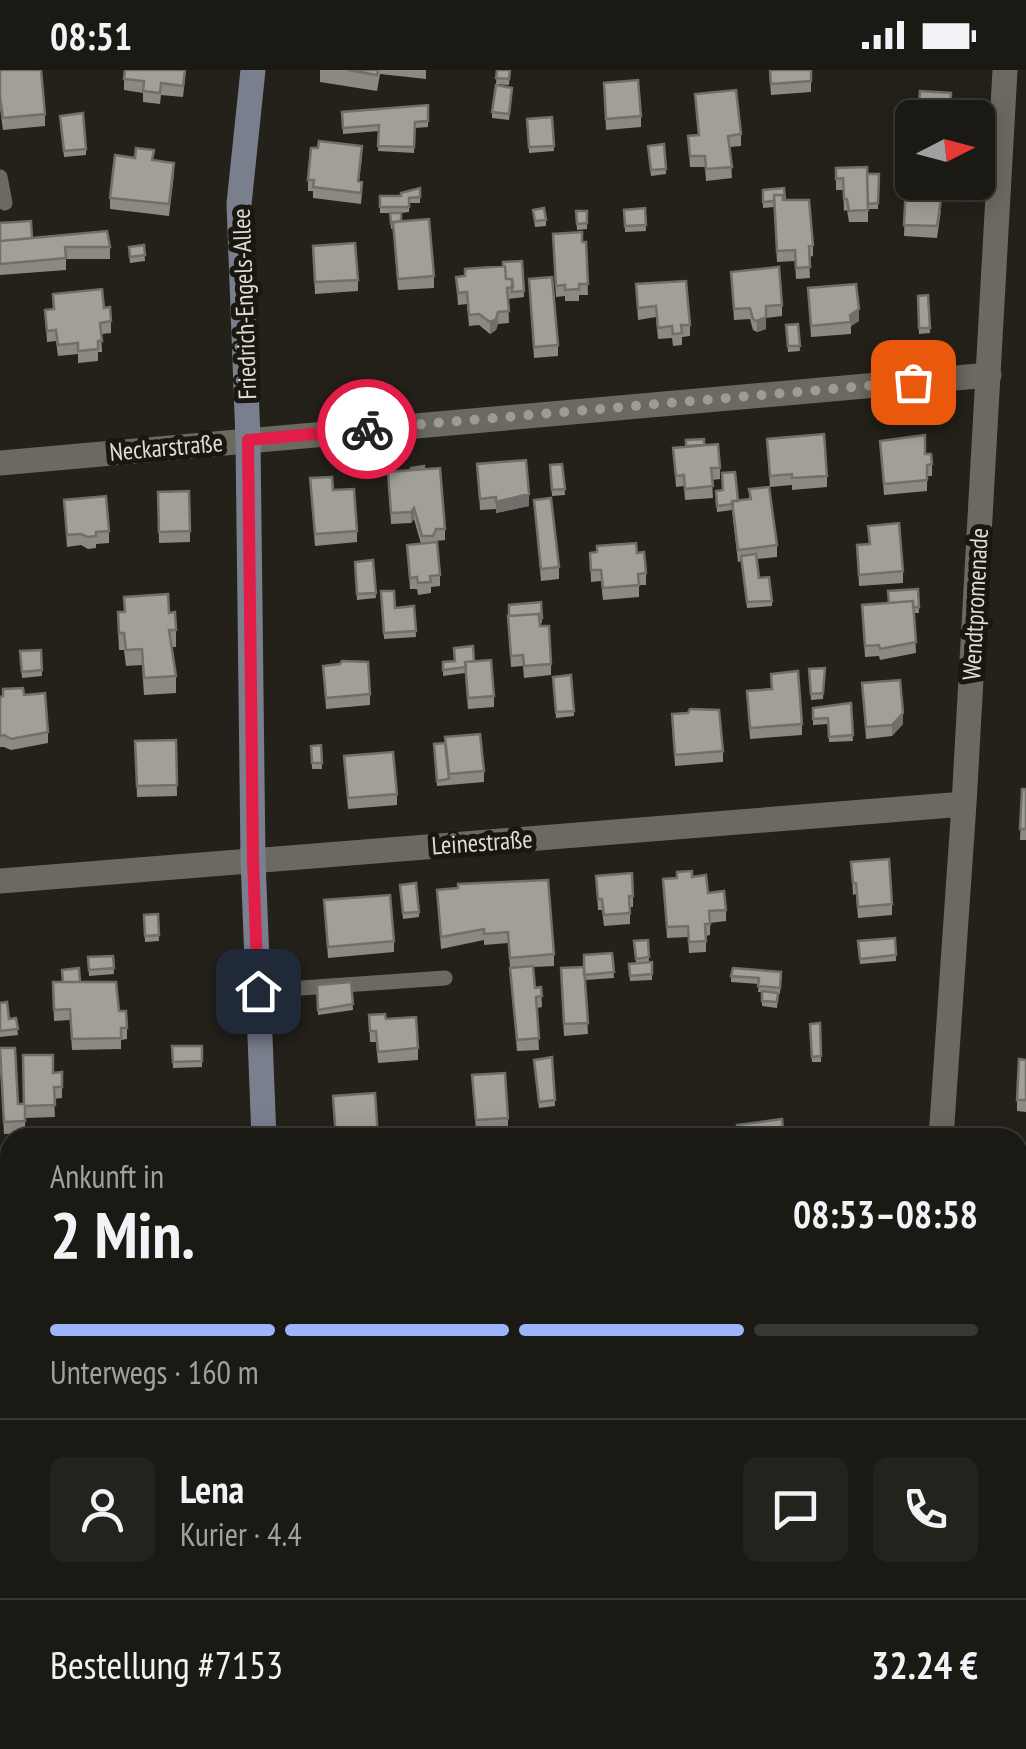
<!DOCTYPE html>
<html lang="de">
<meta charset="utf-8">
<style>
body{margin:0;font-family:"PT Sans Narrow",sans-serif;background:#23221c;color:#f1f3f6;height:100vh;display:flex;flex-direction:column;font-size:38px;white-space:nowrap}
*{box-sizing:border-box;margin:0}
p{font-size:32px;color:#9fa0a0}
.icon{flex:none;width:55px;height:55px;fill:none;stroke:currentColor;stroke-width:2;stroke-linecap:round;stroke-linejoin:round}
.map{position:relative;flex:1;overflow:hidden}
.drawer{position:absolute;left:0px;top:1058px;width:1028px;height:622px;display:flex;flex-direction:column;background:#1a1913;border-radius:30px 30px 0 0;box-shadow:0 5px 25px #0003,0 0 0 2px #383833}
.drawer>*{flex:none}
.needle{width:65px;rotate:84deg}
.fabs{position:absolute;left:895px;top:30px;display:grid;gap:20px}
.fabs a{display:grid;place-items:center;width:100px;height:100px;border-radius:15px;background:#1a1913;box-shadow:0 5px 25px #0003,0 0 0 2px #383833;font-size:50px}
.pin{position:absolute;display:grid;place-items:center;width:85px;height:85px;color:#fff;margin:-42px;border-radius:20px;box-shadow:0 5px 15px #0006}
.courier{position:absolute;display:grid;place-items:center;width:100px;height:100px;margin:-50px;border:8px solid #e11d48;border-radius:50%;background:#fff;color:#222;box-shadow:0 2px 12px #0007}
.overview em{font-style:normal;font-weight:700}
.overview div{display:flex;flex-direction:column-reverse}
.overview{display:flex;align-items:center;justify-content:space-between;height:170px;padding:0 50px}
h1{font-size:65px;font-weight:700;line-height:75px}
.bar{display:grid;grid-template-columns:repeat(4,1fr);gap:15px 10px;align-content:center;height:120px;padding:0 50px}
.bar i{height:12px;border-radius:8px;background:#383833}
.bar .current{background:#9db4fd}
.bar p{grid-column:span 4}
.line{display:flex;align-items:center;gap:25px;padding:0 50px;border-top:2px solid #383833}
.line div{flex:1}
.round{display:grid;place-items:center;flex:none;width:105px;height:105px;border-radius:15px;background:#23221c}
.status{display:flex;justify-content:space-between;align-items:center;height:70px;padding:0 50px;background:#1a1913;direction:ltr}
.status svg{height:28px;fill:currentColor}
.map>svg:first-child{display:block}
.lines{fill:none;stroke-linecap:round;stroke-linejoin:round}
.lane{stroke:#6c6960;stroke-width:15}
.street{stroke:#6c6960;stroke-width:25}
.secondary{stroke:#7a7f8e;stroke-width:25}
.wall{fill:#8b8981}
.shaded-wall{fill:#716f69}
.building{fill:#a29f96;stroke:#716f69;stroke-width:2.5}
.done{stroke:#9d9b94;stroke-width:10;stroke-dasharray:0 18}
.route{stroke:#e11d48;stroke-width:12}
.labels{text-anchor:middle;stroke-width:10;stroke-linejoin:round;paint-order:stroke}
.street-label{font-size:25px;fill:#dedcd7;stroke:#1a1710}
</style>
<div class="status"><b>08:51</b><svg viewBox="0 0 49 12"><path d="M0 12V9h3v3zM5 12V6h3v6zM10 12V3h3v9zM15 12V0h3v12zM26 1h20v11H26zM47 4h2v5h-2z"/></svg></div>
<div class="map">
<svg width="1026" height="1679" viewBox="0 0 1026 1679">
<rect width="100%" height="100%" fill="#232119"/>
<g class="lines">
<path class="lane" d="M0,107L5,133
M258,921L445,908"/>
<path class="street" d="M0,393L989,305
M0,811L964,734
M941,1068L964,734L1005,0
M0,1319L10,1318
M973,1670L974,1679
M547,1679L681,1670"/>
<path class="secondary" d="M253,0L239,134L248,370L253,790L264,1068
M305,1670L306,1679"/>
</g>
<path class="wall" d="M0,0L45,44V56L3,60L0,38Z
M186,0L183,27L161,25L160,34L143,32V23L124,20V9Z
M320,0H426V9L380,4L377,21L320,12Z
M497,0H510L509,15L496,14Z
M769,0H811V22L771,25Z
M604,13L641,46V57L606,60Z
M512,24L509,50L492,48V42Z
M695,24L741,64V76L730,77L732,108L706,111L705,97H690L688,66L698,65Z
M428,35V57L415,58L414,83L378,81L379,61L343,64L342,42Z
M552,47L554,81L529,83L527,49Z
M60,52L86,79V85L64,87Z
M664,74L666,104L651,106L648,81Z
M318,78L362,88L359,111L362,123L361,134L313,128V121H308V110Z
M154,90L174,104L169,146L110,139V128Z
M836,98L867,104H879L878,139H868V152H849L847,140L844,141L843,120H836Z
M906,114L941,141L937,168L904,166Z
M420,118V133H409V142L401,143V151L434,206V218L398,220L393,158L391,159L390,143H399H380V126H401Z
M763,120L785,130L813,175V186L809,187L810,208L796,209L795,191L777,192L774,137L763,138Z
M645,138L646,161L625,162L624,140Z
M533,140L546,150V156L535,157Z
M576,141H587V159L577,160Z
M0,153L32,168L110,177V189H66V200L0,205Z
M586,172L588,225H579V231H565V226L556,227L553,176Z
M144,175L145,191L130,193L129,183Z
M313,176L358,210V221L315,224Z
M522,191L524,227L508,229L509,253L498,254L496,260L490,264L479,255L469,256L467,234L458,235L456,207Z
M731,202L782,235V246L766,248V259L757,262L753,260L750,249L734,250Z
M529,209L558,275V286L534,288Z
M636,214L690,255V266L682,267V275L673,276L672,268L658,269L656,247L638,250Z
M808,218L859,251L851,256V264L811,267Z
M53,224L104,238L111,251V263L101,264L102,282H98V291L78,293V284L58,286L56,271L47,272L45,240L53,239Z
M928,225L930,263L919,264L918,226Z
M798,254L800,281L788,282L786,255Z
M767,369L827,406V417L792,420V415L770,417Z
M880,371L925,384L932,394V406H927V421L884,425Z
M704,375L720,398V409L712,410L713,428L685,430L684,416L676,417L673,378Z
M477,394L529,436L496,443V439L480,440Z
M562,394L565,425L552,426L550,395Z
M388,402L445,459V470L436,471L435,473L440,505V516L431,517V523L418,525L417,519H410L407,475L421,474L414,449L411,453L391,454Z
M310,408L333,420L357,461V472L315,476Z
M749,419L777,475V487L757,489L759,508L772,531V536L747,538L741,491L738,492L732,440L717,442L716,421L738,431L749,429Z
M158,422L190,461V472L159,473Z
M64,430L109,461V473L96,474V478L88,479L81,475L67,477Z
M534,430L559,497V509L541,511Z
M868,456L903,501V513L859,516L857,475L869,474Z
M590,483H637L646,503V515H639V527L603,530L601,511L591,512Z
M373,490L376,528L357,530L355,492Z
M918,519L919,543H914L916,583L880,590L879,586L865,587L862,535L888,533Z
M381,521L395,538L414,536L416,567L384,569Z
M124,527L169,543L176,560V577H171L176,606V623L144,625L142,595L126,596L124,580H119L118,559V542H124Z
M541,532L542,553L539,554L551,594V605L524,608L523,596L511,597L508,546Z
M41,580L42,606L22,608L20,581Z
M474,591L494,626V637L468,639L465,603L443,606V592Z
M340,594L370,624V635L326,639L323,596Z
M825,598L823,629L811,630L809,599Z
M771,604L802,654V665L750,669L747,621L771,619Z
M571,605L574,646L556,648L553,607Z
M862,613L903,654L892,666L866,669Z
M24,625L48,662V673L11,680L4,677H0V627Z
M851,633L853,671L829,672L828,654L813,655V638Z
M688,643L723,681V692L675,696L672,644Z
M176,670L177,726L137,727L135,671Z
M434,674L484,701V712L437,716Z
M321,675L322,699H312L311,676Z
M344,686L397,724V735L348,739Z
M1022,719H1026V770H1020Z
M851,792L892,834V845L858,848L856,824L853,825Z
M596,806L633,826V837H630V854L604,856L602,840H598Z
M692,807L726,840V851L710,853V865L706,866V882L689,883L688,867L667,868L663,809Z
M437,820L554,884V896L533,897L535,918L541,917L542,937L537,938L539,980L517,981L508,873L484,875V870L441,879Z
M400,821L419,842V847L403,849Z
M324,830L394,871V882L328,888Z
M158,844L159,871L145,872L144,845Z
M895,868L896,891L860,894L858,871Z
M648,870L649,892H652V910L630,911L629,894L636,893L634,871Z
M612,883L614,908L585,910L588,964L564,966L561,910Z
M113,886L114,904L89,906L88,887Z
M781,902L780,924L778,923L777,938L762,936V922H758L759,914L731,912V906Z
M53,912H80L119,941L127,958V969L121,970V979L72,980L70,950L54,951Z
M351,912L353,940L318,945L317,915Z
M0,933L9,949L16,948L18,965L0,967Z
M369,945L386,949L418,978V990L378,993L376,972H370Z
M820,953L821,992H812L810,954Z
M172,976H202V997L173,998Z
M552,987L555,1036L539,1038L534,995Z
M0,990L18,1034H24L62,1002V1028L54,1029L55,1047L25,1048V1063L4,1064Z
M1026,990V1042L1017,1041V1030Z
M472,1005L508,1048V1059L476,1061Z
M10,1164V1200L1,1201L0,1184Z
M0,1217H10V1266H1L0,1261V1269Z
M1026,1231V1285L1018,1286V1232Z
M1018,1295H1026V1337L1018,1338Z
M10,1470V1514H7L5,1481Z"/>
<path class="shaded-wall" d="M766,236V259L757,262V251Z
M859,239V251L851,256L850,245Z
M498,242V254L496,260L490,264V252Z
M529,424V436L496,443V432Z
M414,438V449L411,453V442Z
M903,643V654L892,666V655Z"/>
<path class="building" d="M0,0H41L45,44L3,48L0,27Z
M125,0H185L183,16L161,13L160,23L143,21L144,11L124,9Z
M348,0H378L377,5Z
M497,0H510L509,9L496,8Z
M770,0H811V11L771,14Z
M638,10L641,46L606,49L604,13Z
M496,15L512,18L509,44L492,42Z
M736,20L741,64L728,66L732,97L706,99L705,86H690L688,66L699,65L695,24Z
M920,21L951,23L950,48H918Z
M428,35V51L415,52L414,77L378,76L379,55L343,58L342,42Z
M83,43L86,79L64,81L60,46Z
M552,47L554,76L529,77L527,49Z
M319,71L362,76L358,111L362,112L361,123L313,117L314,110H308L311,78H318Z
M664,74L666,99L651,100L648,76Z
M136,78L154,80L152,90L174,93L169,134L110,128L115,85L135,88Z
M867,97L868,140L849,141L847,129H844L843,108L836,109V98Z
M867,104H879L878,133L868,134Z
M906,114L940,116L941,130L937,156L904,155Z
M420,118V127L409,128V137H380V126H401V123Z
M784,118L785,130H783V125H774V131L763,132V120Z
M774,125H783V130H809L813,175L809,176L810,197L796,198L795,180L777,181Z
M544,138L546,150L535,151L533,140Z
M645,138L646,155L625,156L624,140Z
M576,141H587V153L577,154Z
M390,143H401V151L391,153Z
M429,149L434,206L398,209L393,152Z
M31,151L32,168L0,171V153Z
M107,161L110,177H65L66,188L0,194V171Z
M582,162V172H586L588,214H579V219L565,220V215L556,216L553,164Z
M355,173L358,210L315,212L313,176Z
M144,175L145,185L130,187L129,177Z
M522,191L524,221L512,222V209H506L505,196H503V192Z
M505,196L506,209H512L513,217L507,218L509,241L498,242L496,249L490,252L479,244L469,245L467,222L458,223L456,207L465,206V199Z
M779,197L782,235L766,236V247L757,251L753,249L750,238L734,239L731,202Z
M552,207L558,275L534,277L529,209Z
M686,211L690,255H681L682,263L673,264L672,256L658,258L656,236L638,238L636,214Z
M856,214L859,239L850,245L851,252L811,256L808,218Z
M102,219L104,238L110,237L111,251L100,253L102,271H98V279L78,281V273L58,275L56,260L47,261L45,240L54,239L53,224Z
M928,225L930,258H919L918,226Z
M798,254L800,276H788L786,255Z
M824,364L827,406L792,408V404L770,406L767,369Z
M925,365V384H931L932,394L927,395V410L884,414L880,371Z
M704,369V375L686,376V370Z
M718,374L720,398H711L713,416L685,419L684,405L676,406L673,378Z
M526,390L529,424L496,432V427L480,429L477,394Z
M562,394L565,419L552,420L550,395Z
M424,396V399L411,400V398Z
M440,398L445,459H436L433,466H422L414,438L411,442L391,443L388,402Z
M735,402L738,431H732L733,434L717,436L716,421L723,420L722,403Z
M332,407L333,420L354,419L357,461L315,464L310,408Z
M769,417L777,475L738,480L732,431L751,429L749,419Z
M189,421L190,461L159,462L158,422Z
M106,426L109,461L96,462V466L88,467L81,464L67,465L64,430Z
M551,428L559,497L541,499L534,430Z
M899,453L903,501L859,505L857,475L870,474L868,456Z
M437,472L440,505L430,506L431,512L418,513L417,507L410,508L407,475Z
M636,473L637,483L644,482L646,503L638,504L639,515L603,518L601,500H591L590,483L597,482V476Z
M756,484L759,508L769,507L772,531L747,532L741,486Z
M373,490L376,523L357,524L355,492Z
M918,519L919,537H913V531L889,533L888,521Z
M381,521H394L395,538L414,536L416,561L384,563Z
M168,524L169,543L175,542L176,560H169L176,606L144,608L142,579L126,580L124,563H119L118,542H125L124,527Z
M913,531L916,572L880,579L879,575L865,576L862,535Z
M541,532L542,548H539V544L509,546V535Z
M539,544L540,556H549L551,594L524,596L523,585L511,586L508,546Z
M473,576L474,591L465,592L466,597L443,600V592L455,591L454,578Z
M41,580L42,600L22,602L20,581Z
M491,590L494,626L468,628L465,592Z
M342,591L368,592L370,624L326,628L323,596L340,594Z
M825,598L823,623L811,624L809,599Z
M798,601L802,654L750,658L747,621L772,619L771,604Z
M571,605L574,641L556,642L553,607Z
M900,610L903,643L892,655L866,657L862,613Z
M23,618L24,625L45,623L48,662L11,669L4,665L0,666V627L3,626V619Z
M851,633L853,665L829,667L828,648L813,649V638Z
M690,639L719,640L723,681L675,685L672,644L688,643Z
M480,664L484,701L449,704L445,667Z
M176,670L177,715L137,716L135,671Z
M445,673L449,709L437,711L434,674Z
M321,675L322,693H312L311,676Z
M393,682L397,724L348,728L344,686Z
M1022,719H1026V759H1020Z
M889,789L892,834L858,837L856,813H853L851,792Z
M692,801V807L706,805L708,823L724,821L726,840L709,841L710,854H705L706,871L689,872L688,856L667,857L663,809L677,808V802Z
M632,803L633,826H629L630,843L604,845L602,829H598L596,806Z
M548,810L554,884L510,888L508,862L484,864V859L441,867L437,820L458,818V814Z
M416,813L419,842L403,843L400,815Z
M390,825L394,871L328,877L324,830Z
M158,844L159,865L145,866L144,845Z
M895,868L896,885L860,889L858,871Z
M648,870L649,887L636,889L634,871Z
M612,883L614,902L584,905V885Z
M113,886L114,898L89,900L88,887Z
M652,892V904L630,906L629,894Z
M533,896L535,918L541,917L542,926L536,927L539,968L517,970L510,898Z
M584,897L588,953L564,954L561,898Z
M79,898L80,912H63L62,900Z
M733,898L781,902L780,918L758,916L759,908L731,906Z
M53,912H116L119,941H126L127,958H121V968L72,969L70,939L54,940Z
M351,912L353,934L318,940L317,915Z
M762,921L778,923L777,932L762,931Z
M7,932L9,949L16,948L18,959L0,961V933Z
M385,944L386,949L416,947L418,978L378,982L376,961H370L369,945Z
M820,953L821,986L812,987L810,954Z
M172,976H202V991L173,992Z
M0,978H15L18,1034H24L23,985H53V1003L62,1002V1017H54L55,1035L25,1036V1051L4,1052Z
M552,987L555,1030L539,1032L534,990Z
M1019,989L1026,990V1030H1017Z
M505,1003L508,1048L476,1050L472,1005Z
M375,1023L378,1067L336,1068L333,1026Z
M782,1049L784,1068H739L737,1055Z
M715,1063L716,1068H668Z
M10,1164V1195H1L0,1165Z
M0,1217H10V1260L1,1261Z
M1026,1231V1274H1018V1232Z
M1018,1295H1026V1326H1018Z
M6,1402H10V1456Z
M5,1470H10V1503H7Z"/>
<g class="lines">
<path class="done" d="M367,359L913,312"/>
<path class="route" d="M258,921L253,790L248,370L367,359"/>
</g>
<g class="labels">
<g class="street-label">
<text transform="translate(244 234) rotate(-92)" y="9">Friedrich-Engels-Allee</text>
<text transform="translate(166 377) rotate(-5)" y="9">Neckarstraße</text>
<text transform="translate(975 534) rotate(-87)" y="9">Wendtpromenade</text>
<text transform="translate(482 772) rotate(-4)" y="9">Leinestraße</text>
</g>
</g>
</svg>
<div class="fabs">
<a><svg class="needle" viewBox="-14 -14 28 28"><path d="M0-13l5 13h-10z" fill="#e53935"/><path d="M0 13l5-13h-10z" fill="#9fa0a0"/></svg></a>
</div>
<div class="pin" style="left:913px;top:312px;background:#ea580c"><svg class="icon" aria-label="bag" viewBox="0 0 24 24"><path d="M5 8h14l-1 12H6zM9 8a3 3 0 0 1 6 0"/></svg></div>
<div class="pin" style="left:258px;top:921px;background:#1f2937"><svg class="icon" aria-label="home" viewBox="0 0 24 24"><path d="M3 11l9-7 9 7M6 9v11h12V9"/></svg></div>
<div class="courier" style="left:367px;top:359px"><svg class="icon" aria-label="bike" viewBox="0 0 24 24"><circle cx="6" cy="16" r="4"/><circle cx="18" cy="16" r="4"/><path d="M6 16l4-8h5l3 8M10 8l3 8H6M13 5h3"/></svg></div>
<section class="drawer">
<div class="overview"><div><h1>2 Min.</h1><p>Ankunft in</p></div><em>08:53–08:58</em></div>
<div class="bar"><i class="current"></i><i class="current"></i><i class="current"></i><i></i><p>Unterwegs · 160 m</p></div>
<div class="line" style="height:180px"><a class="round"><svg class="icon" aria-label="person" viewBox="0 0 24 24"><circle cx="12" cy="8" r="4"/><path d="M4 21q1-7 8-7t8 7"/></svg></a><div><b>Lena</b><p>Kurier · 4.4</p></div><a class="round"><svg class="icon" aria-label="chat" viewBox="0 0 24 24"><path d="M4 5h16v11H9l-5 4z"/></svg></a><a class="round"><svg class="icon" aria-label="phone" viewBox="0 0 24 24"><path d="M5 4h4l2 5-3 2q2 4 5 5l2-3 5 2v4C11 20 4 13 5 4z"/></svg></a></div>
<div class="line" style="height:130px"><div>Bestellung #7153</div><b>32.24 €</b></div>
</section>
</div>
